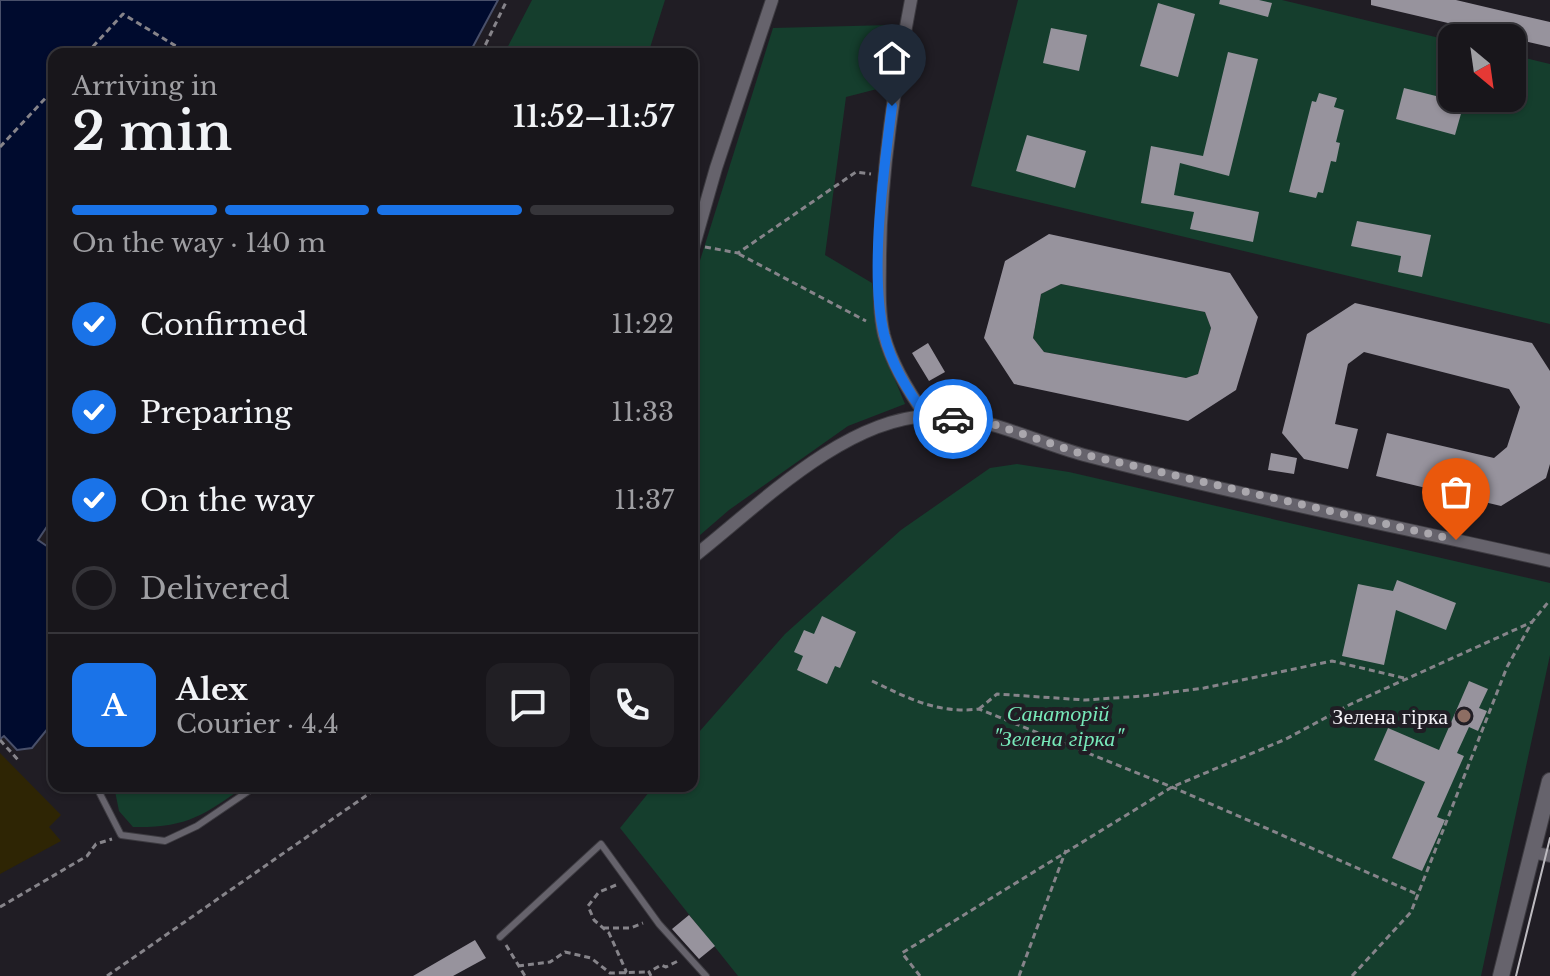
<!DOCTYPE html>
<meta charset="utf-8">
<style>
body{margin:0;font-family:"Libre Baskerville",serif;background:#211f24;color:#f1f3f6;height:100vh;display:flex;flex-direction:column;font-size:30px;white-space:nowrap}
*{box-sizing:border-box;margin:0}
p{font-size:26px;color:#9f9fa3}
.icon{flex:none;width:44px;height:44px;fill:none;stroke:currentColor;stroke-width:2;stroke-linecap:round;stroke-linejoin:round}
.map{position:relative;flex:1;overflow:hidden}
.panel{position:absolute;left:48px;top:48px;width:650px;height:744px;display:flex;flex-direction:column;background:#18161b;border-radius:16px;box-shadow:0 2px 6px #0004,0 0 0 2px #36353a}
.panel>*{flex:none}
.needle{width:52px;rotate:151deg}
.tools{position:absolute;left:1438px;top:24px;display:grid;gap:16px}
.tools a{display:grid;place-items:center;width:88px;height:88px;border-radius:16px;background:#18161b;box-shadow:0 2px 6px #0004,0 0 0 2px #36353a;font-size:40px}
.pin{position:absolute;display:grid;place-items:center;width:68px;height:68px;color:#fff;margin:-82px -34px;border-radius:50% 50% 50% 0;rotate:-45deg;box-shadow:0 0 8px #0007}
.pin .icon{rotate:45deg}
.courier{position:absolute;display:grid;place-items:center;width:80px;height:80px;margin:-40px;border:6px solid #1a73e8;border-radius:50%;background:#fff;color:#222;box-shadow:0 2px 10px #0007}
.head em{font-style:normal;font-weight:600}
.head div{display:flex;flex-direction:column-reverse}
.head{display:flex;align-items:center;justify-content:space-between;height:136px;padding:0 24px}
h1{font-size:52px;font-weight:600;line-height:60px}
.bar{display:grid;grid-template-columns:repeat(4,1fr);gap:12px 8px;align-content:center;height:96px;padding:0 24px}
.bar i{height:10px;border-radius:6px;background:#36353a}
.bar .active{background:#1a73e8}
.bar p{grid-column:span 4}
.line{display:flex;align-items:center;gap:20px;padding:0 24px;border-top:2px solid #36353a}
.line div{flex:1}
.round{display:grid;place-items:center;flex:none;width:84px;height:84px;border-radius:16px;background:#211f24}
ol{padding:0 24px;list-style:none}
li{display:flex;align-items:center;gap:24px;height:88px}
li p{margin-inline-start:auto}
li .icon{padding:8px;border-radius:50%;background:#1a73e8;color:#fff;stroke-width:4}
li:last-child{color:#9f9fa3}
li i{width:44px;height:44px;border:4px solid #36353a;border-radius:50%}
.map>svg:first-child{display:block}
.green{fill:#153e2d}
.sand{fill:#2e2504}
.water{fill:#000b2e;stroke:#49506a;stroke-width:2}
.building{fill:#97939d;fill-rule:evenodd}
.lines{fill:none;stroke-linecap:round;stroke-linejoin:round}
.service-casing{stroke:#3d3b41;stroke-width:8}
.minor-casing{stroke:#3d3b41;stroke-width:14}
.tertiary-casing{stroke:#3d3b41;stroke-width:18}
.path{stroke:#86848a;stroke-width:3;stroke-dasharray:6 4;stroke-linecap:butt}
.service{stroke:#66636c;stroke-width:6}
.minor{stroke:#66636c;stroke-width:12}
.tertiary{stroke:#66636c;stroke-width:16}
.tram{stroke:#bdbbc0;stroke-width:2}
.done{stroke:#aaa7ad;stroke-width:8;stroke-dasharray:0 14.4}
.route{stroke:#1a73e8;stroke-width:10}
.education-dot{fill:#8d6e63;stroke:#201d24;stroke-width:3}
.labels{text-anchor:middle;stroke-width:8;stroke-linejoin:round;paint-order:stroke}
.park-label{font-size:22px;font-style:italic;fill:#77e8b9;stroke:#201d24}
.poi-label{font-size:22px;fill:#f4f2f7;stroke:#201d24;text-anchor:end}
</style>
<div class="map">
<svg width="1550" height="976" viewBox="0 0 1550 976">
<rect width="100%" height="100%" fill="#201d24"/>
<path class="green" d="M532,0H665L648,54H504Z
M1018,0H1282L1452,41V98H1512V55L1550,64V324L971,186Z
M891,25L885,87L846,97L825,255L872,283L881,346L905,404L848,426L729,510L692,542V286L773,28Z
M1061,284L1205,312L1211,328L1198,374L1186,378L1044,352L1033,338L1041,294Z
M1017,464L1069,472L1550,583V655L1481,976H738L620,828L654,786H692V740L785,634L901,530L990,468Z
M114,786H245C203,816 186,828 133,827L119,811Z"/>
<path class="sand" d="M0,753L61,815L49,827L61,841L0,874Z"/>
<path class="water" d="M0,0H498L469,54H54V516L38,540L54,551V721L32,748L17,750L4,736L0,739Z"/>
<path class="building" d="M1220,0H1259L1272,3L1268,17L1219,4Z
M1371,0H1456L1550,22V47L1371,5Z
M1158,3L1195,14L1178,77L1140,66Z
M1051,28L1087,35L1079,71L1043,63Z
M1228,52L1258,59L1229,176L1180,163L1174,195L1259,212L1253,242L1190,229L1194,212L1141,203L1151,146L1203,156Z
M1404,88L1464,103L1455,135L1396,119Z
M1319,93L1337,98L1334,107L1344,110L1336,142L1340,143L1336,162L1331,161L1323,193L1318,192L1316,198L1289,192L1312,101L1316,102Z
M1027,135L1086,151L1075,188L1016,171Z
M1357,221L1431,235L1422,277L1398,272L1401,256L1351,246Z
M1049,234L1230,273L1258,317L1236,390L1188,421L1014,384L984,338L1005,261ZM1061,284L1205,312L1211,328L1198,374L1186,378L1044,352L1033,338L1041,294Z
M1355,303L1532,343L1550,371V464L1546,478L1501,506L1376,476L1387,433L1494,458L1507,447L1520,407L1509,389L1364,352L1348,364L1335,424L1358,429L1348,469L1304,459L1282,433L1307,334Z
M928,343L945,372L929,381L912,353Z
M1271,453L1297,458L1294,474L1268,470Z
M1397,580L1456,603L1446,630L1396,610L1384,665L1342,656L1358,584L1393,591Z
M822,616L856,632L840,668L835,666L827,684L797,670L803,656L794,652L804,630L814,634Z
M1469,681L1488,689L1479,708L1487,711L1478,731L1469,727L1457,753L1464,756L1437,817L1445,820L1422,871L1392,858L1425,782L1374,760L1388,728L1439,750Z
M689,915L715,946L699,959L672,929Z
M475,940L486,958L453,976H413Z"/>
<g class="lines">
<defs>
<path id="service" d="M96,786L121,835L165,841L197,826L256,786
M500,937L601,844L659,924L706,976"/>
<path id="minor" d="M911,0C895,85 881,169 880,255C880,281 878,310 884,335C892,365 908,391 926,416
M692,252L716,168L772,0
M692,558C756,508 841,421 926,416C982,413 1032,441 1084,455C1238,495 1395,526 1550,561
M1532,852L1550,856"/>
<path id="tertiary" d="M1501,976L1550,781"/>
</defs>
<use href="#service" class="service-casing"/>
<use href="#minor" class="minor-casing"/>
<use href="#tertiary" class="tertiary-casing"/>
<path class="path" d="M86,54L123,14L189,54
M481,54L507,0
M0,147L54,89
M705,247L738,253L856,172L871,174
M739,254L866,321
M872,681C908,698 937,714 979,709L1172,787L1419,895
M979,709L997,694L1085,700L1143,696L1204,688L1332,661L1404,678
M0,740L19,761
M616,885L599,892L588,906L594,920L609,933L626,971L623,976
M0,907L87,856L96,844L112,839
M603,928H631L643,923
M506,945L525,976
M518,966L550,962L565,952L591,958L610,973L649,972
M107,976L380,786
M651,976L649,972L661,965L666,967L678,961
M920,976L902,953L1172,787L1286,739L1351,704L1532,622
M1019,976L1066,850
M1352,976L1411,912L1507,667L1532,622L1550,600"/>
<use href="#service" class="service"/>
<use href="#minor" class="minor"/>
<use href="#tertiary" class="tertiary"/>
<path class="tram" d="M1516,976L1550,838"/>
</g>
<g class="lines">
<path class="done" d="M953,419L987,422L1082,454L1456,540"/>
<path class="route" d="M892,106C884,170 869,271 884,334C891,364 908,391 926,416L953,419"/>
</g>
<circle class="education-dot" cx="1464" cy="716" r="8"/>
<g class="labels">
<g class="park-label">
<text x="1058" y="721">Санаторій<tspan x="1058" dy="25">"Зелена гірка"</tspan></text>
</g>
<g class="poi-label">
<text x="1448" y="724">Зелена гірка</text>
</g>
</g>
</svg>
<div class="tools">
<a><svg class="needle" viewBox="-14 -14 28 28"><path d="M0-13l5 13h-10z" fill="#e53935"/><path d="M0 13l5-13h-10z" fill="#9f9fa3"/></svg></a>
</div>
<div class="pin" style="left:1456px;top:540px;background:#ea580c"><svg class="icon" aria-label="bag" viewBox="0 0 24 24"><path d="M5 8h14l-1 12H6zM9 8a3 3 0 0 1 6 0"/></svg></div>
<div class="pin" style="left:892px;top:106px;background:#1f2937"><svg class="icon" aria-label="home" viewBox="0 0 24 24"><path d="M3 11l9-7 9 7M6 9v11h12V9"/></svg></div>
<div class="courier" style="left:953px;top:419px"><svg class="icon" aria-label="car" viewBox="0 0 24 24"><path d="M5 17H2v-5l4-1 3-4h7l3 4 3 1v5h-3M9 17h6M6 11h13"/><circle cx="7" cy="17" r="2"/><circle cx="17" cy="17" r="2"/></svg></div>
<section class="panel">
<div class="head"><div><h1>2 min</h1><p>Arriving in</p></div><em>11:52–11:57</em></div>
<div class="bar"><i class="active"></i><i class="active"></i><i class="active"></i><i></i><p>On the way · 140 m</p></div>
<ol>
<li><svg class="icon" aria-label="check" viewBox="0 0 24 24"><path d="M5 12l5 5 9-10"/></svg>Confirmed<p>11:22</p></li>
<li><svg class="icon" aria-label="check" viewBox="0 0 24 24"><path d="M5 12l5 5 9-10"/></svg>Preparing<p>11:33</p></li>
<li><svg class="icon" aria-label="check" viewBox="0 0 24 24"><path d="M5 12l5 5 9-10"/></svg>On the way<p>11:37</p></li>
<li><i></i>Delivered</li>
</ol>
<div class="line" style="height:144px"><b class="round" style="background:#1a73e8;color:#fff">A</b><div><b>Alex</b><p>Courier · 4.4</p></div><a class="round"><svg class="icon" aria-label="chat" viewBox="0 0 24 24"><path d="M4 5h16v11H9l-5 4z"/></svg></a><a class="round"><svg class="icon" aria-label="phone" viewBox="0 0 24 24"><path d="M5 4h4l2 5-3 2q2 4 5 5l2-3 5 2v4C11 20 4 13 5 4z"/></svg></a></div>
</section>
</div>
